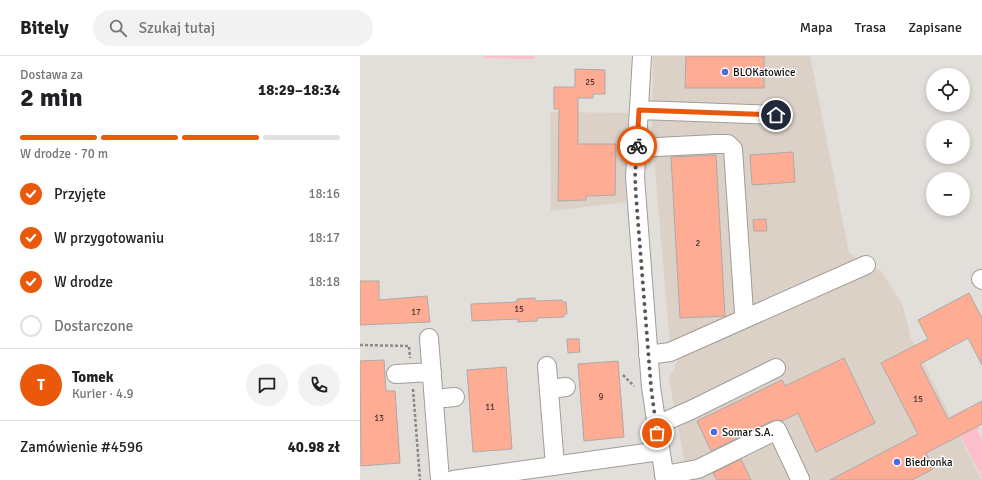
<!DOCTYPE html>
<html lang="pl">
<meta charset="utf-8">
<style>
body{margin:0;font-family:Signika,sans-serif;background:#f2f2f2;color:#202124;height:100vh;display:flex;flex-direction:column;font-size:15px;white-space:nowrap}
*{box-sizing:border-box;margin:0}
p{font-size:13px;color:#757577}
.icon{flex:none;width:22px;height:22px;fill:none;stroke:currentColor;stroke-width:2;stroke-linecap:round;stroke-linejoin:round}
.map{position:relative;flex:1;overflow:hidden}
.drawer{display:flex;flex-direction:column;background:#fff;width:360px}
.drawer>*{flex:none}
.tools{position:absolute;left:566px;top:12px;display:grid;gap:8px}
.tools a{display:grid;place-items:center;width:44px;height:44px;border-radius:50%;background:#fff;box-shadow:0 2px 6px #0003;font-size:20px}
.pin{position:absolute;display:grid;place-items:center;width:34px;height:34px;color:#fff;margin:-17px;border:2px solid #fff;border-radius:50%;box-shadow:0 1px 4px #0007}
.courier{position:absolute;display:grid;place-items:center;width:40px;height:40px;margin:-20px;border:3px solid #ea580c;border-radius:50%;background:#fff;color:#222;box-shadow:0 1px 5px #0007}
.headline em{font-style:normal;font-weight:700}
.headline div{display:flex;flex-direction:column-reverse}
.headline{display:flex;align-items:center;justify-content:space-between;height:68px;padding:0 20px}
h1{font-size:26px;font-weight:700;line-height:30px}
.bar{display:grid;grid-template-columns:repeat(4,1fr);gap:6px 4px;align-content:center;height:48px;padding:0 20px}
.bar i{height:5px;border-radius:3px;background:#e0e0e0}
.bar .current{background:#ea580c}
.bar p{grid-column:span 4}
.line{display:flex;align-items:center;gap:10px;padding:0 20px;border-top:1px solid #e0e0e0}
.line div{flex:1}
.round{display:grid;place-items:center;flex:none;width:42px;height:42px;border-radius:21px;background:#f2f2f2}
ol{padding:0 20px;list-style:none}
li{display:flex;align-items:center;gap:12px;height:44px}
li p{margin-inline-start:auto}
li .icon{padding:4px;border-radius:50%;background:#ea580c;color:#fff;stroke-width:4}
li:last-child{color:#757577}
li i{width:22px;height:22px;border:2px solid #e0e0e0;border-radius:50%}
header{display:flex;align-items:center;gap:24px;box-sizing:border-box;height:56px;padding:0 20px;background:#fff;border-bottom:1px solid #e0e0e0}
header strong{font-size:19px}
nav{display:flex;gap:22px;margin-inline-start:auto;font-size:14px}
.search{width:280px;height:36px;background:#f2f2f2;display:flex;align-items:center;gap:10px;box-sizing:border-box;padding:0 14px;border-radius:22px;color:#757577;font-size:15px}
main{display:flex;flex:1;min-height:0}
.map>svg:first-child{display:block}
.built{fill:#dbd1c7}
.green{fill:#fdbdca}
.building{fill:#feac94;stroke:#aea9a7}
.lines{fill:none;stroke-linecap:round;stroke-linejoin:round}
.minor-casing{stroke:#a09d99;stroke-width:20}
.path{stroke:#8b8885;stroke-width:2.5;stroke-dasharray:3 2;stroke-linecap:butt}
.minor{stroke:#fff;stroke-width:18}
.done{stroke:#595755;stroke-width:4;stroke-dasharray:0 7.2}
.route{stroke:#ea580c;stroke-width:5}
.poi-dot{fill:#4a6cdf;stroke:#fff;stroke-width:1.5}
.labels{text-anchor:middle;stroke-width:3;stroke-linejoin:round;paint-order:stroke}
.number-label{font-size:9px;fill:#4b362f}
.poi-label{font-size:11px;fill:#0f0e0d;stroke:#fff;text-anchor:start}
</style>
<header>
<strong>Bitely</strong>
<div class="search"><svg class="icon" aria-label="search" viewBox="0 0 24 24"><circle cx="10" cy="10" r="6"/><path d="M15 15l6 6"/></svg>Szukaj tutaj</div>
<nav><a>Mapa</a><a>Trasa</a><a>Zapisane</a></nav>
</header>
<main>
<section class="drawer">
<div class="headline"><div><h1>2 min</h1><p>Dostawa za</p></div><em>18:29–18:34</em></div>
<div class="bar"><i class="current"></i><i class="current"></i><i class="current"></i><i></i><p>W drodze · 70 m</p></div>
<ol>
<li><svg class="icon" aria-label="check" viewBox="0 0 24 24"><path d="M5 12l5 5 9-10"/></svg>Przyjęte<p>18:16</p></li>
<li><svg class="icon" aria-label="check" viewBox="0 0 24 24"><path d="M5 12l5 5 9-10"/></svg>W przygotowaniu<p>18:17</p></li>
<li><svg class="icon" aria-label="check" viewBox="0 0 24 24"><path d="M5 12l5 5 9-10"/></svg>W drodze<p>18:18</p></li>
<li><i></i>Dostarczone</li>
</ol>
<div class="line" style="height:72px"><b class="round" style="background:#ea580c;color:#fff">T</b><div><b>Tomek</b><p>Kurier · 4.9</p></div><a class="round"><svg class="icon" aria-label="chat" viewBox="0 0 24 24"><path d="M4 5h16v11H9l-5 4z"/></svg></a><a class="round"><svg class="icon" aria-label="phone" viewBox="0 0 24 24"><path d="M5 4h4l2 5-3 2q2 4 5 5l2-3 5 2v4C11 20 4 13 5 4z"/></svg></a></div>
<div class="line" style="height:52px"><div>Zamówienie #4596</div><b>40.98 zł</b></div>
</section>
<div class="map">
<svg width="622" height="424" viewBox="0 0 622 424">
<rect width="100%" height="100%" fill="#e2deda"/>
<path class="built" d="M293,0H450L489,197L521,215L542,248L551,282L622,424H328L309,323L319,301L310,289L292,75Z
M190,56L268,57L265,116L266,146L191,155Z"/>
<path class="green" d="M124,0H175V3L124,2Z
M606,353L613,366L615,365L619,373L617,374L622,384V421L591,360Z"/>
<path class="building" d="M326,0H404V32H325Z
M215,13L245,14V38H233V42H218V88H256L255,139L226,140V144L198,145L199,53H194V31H215Z
M433,96L435,126L392,129L390,99Z
M356,99L365,260L320,262L311,101Z
M406,163L407,175H394L393,164Z
M0,225H19V244L67,240L70,266L0,269Z
M609,237L622,262V309L608,282L560,308L588,363L622,345V368L566,397L573,413L552,424H470L558,378L521,307L568,283L558,264Z
M175,242V245L202,244L203,246H206L207,258H204V261L177,262V265L158,266V263L112,265L111,248L157,246V243Z
M207,283H219L220,296L208,297Z
M484,302L515,367L456,396L438,357L422,365L417,364L412,365L351,395L337,365L422,324L425,330Z
M24,304L26,335H35L40,407L1,410L0,305Z
M258,305L264,381L224,385L218,308Z
M146,311L152,393L113,396L107,314Z
M381,403L391,424H357L353,417Z"/>
<g class="lines">
<defs>
<path id="minor" d="M282,0L275,121L291,331L305,424
M279,54L417,59
M277,92L356,88H368L373,93L384,257L386,262
M621,223L622,224
M69,282L80,424
M288,299L310,296L506,209
M187,310L195,410
M36,318L72,316
M189,333L206,331
M74,343L95,341
M296,366L306,365L331,354L416,312
M304,419L338,413L417,374L440,423
M93,424L300,395"/>
</defs>
<use href="#minor" class="minor-casing"/>
<path class="path" d="M0,289L49,290L50,302
M263,319L274,330
M53,333L60,424"/>
<use href="#minor" class="minor"/>
</g>
<g class="lines">
<path class="done" d="M277,90L275,121L276,140L291,331L297,377"/>
<path class="route" d="M277,90L279,54L416,59"/>
</g>
<g class="poi-dot">
<circle cx="365" cy="16" r="4"/>
<circle cx="354" cy="376" r="4"/>
<circle cx="537" cy="406" r="4"/>
</g>
<g class="labels">
<g class="number-label">
<text x="230" y="29">25</text>
<text x="338" y="190">2</text>
<text x="159" y="256">15</text>
<text x="56" y="259">17</text>
<text x="241" y="344">9</text>
<text x="558" y="346">15</text>
<text x="130" y="354">11</text>
<text x="19" y="365">13</text>
</g>
<g class="poi-label">
<text x="373" y="20">BLOKatowice</text>
<text x="362" y="380">Somar S.A.</text>
<text x="545" y="410">Biedronka</text>
</g>
</g>
</svg>
<div class="tools">
<a><svg class="icon" aria-label="locate" viewBox="0 0 24 24"><circle cx="12" cy="12" r="6"/><path d="M12 2v4M12 18v4M2 12h4M18 12h4"/></svg></a>
<a>+</a>
<a>−</a>
</div>
<div class="pin" style="left:297px;top:377px;background:#ea580c"><svg class="icon" aria-label="bag" viewBox="0 0 24 24"><path d="M5 8h14l-1 12H6zM9 8a3 3 0 0 1 6 0"/></svg></div>
<div class="pin" style="left:416px;top:59px;background:#1f2937"><svg class="icon" aria-label="home" viewBox="0 0 24 24"><path d="M3 11l9-7 9 7M6 9v11h12V9"/></svg></div>
<div class="courier" style="left:277px;top:90px"><svg class="icon" aria-label="bike" viewBox="0 0 24 24"><circle cx="6" cy="16" r="4"/><circle cx="18" cy="16" r="4"/><path d="M6 16l4-8h5l3 8M10 8l3 8H6M13 5h3"/></svg></div>
</div>
</main>
